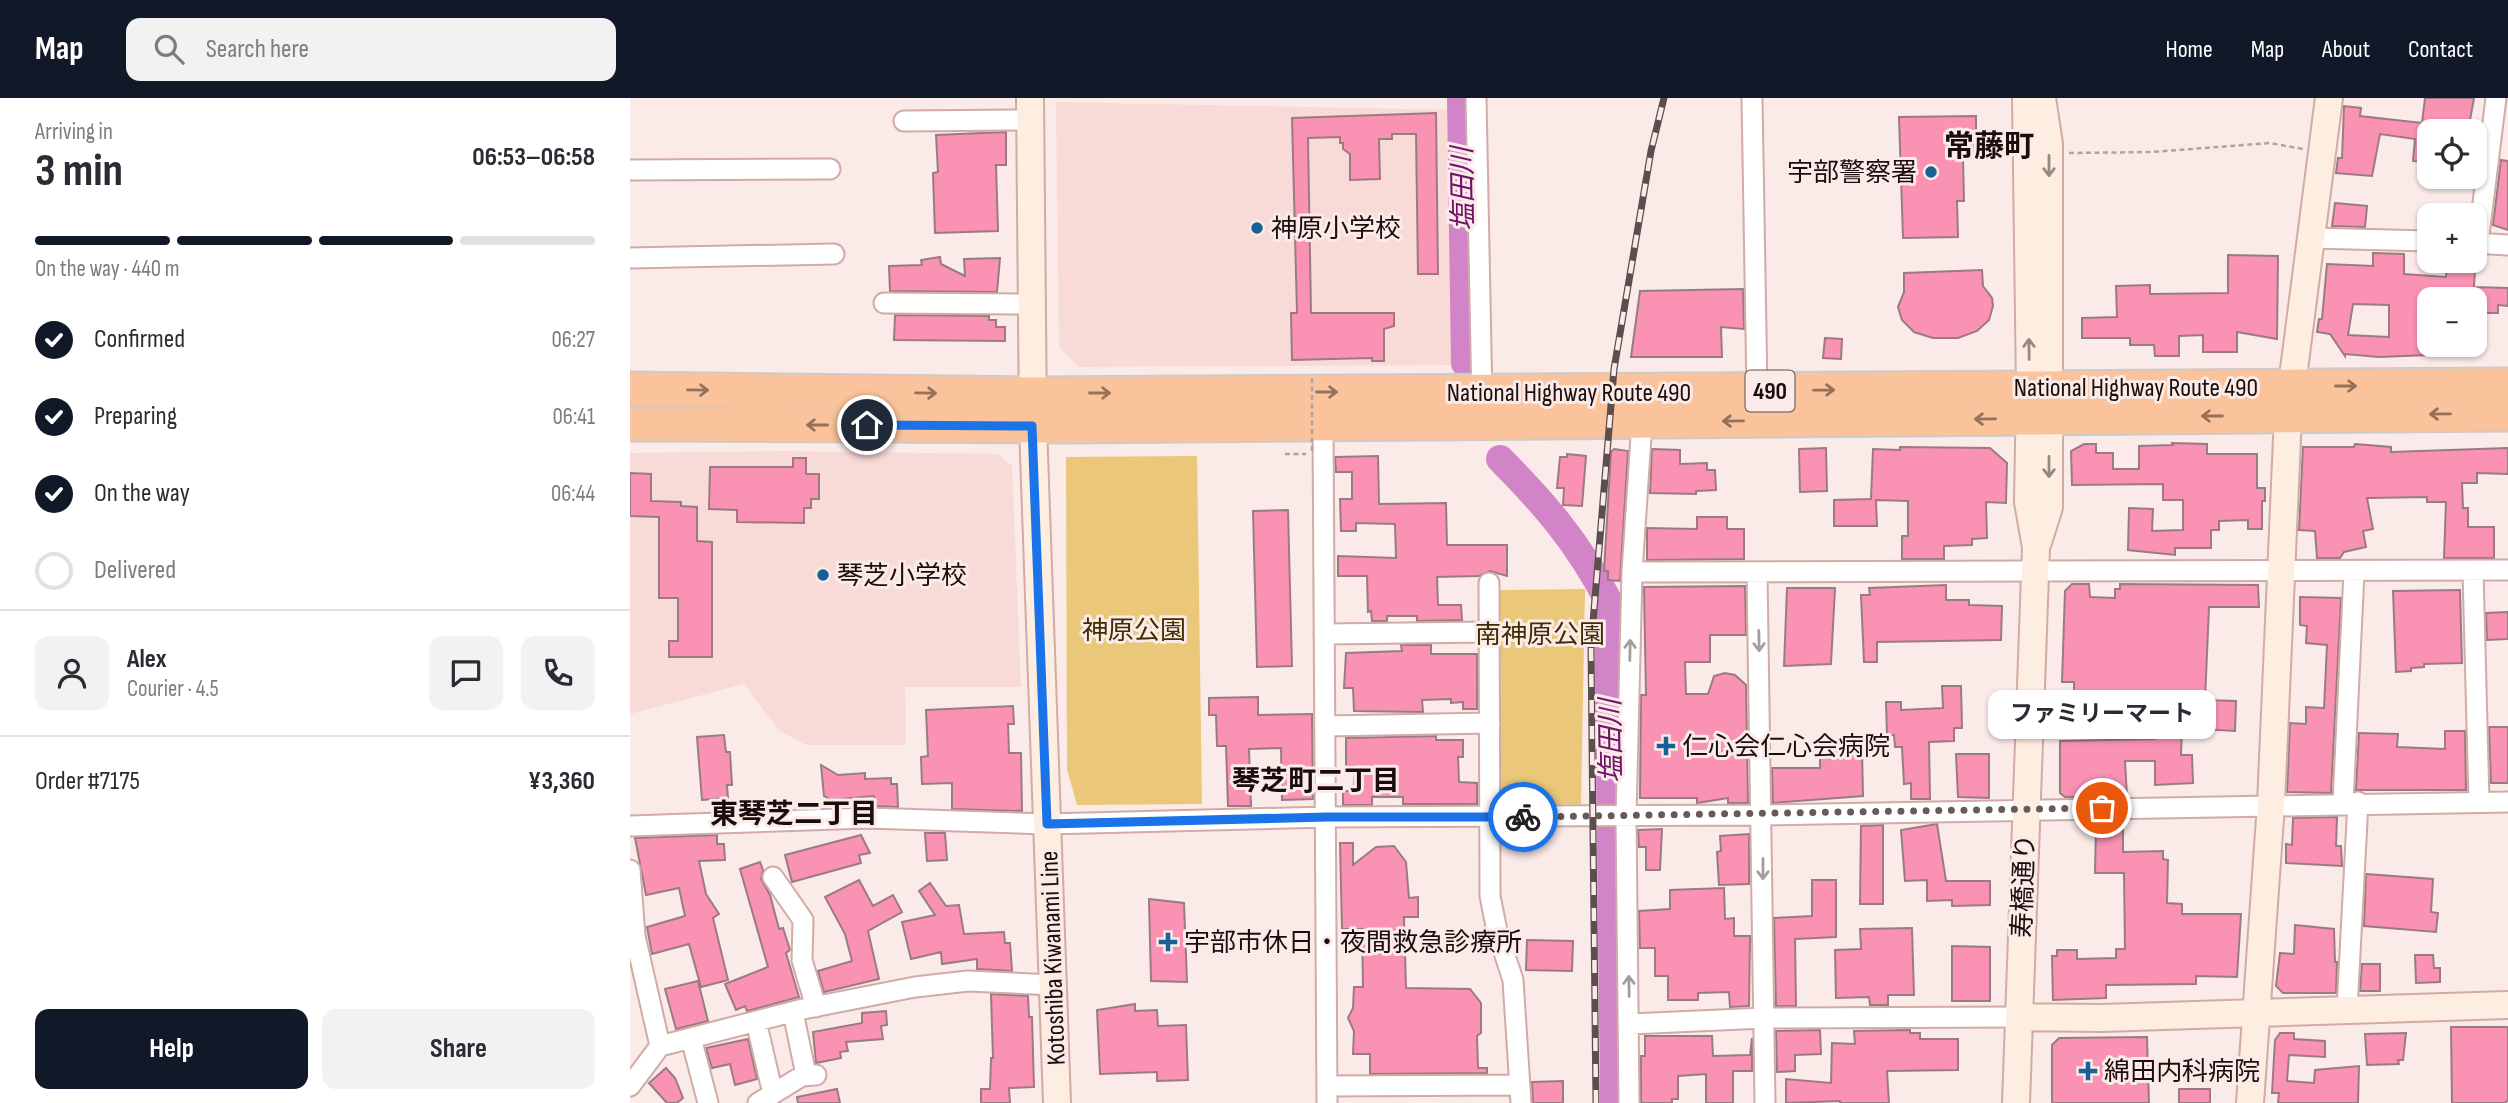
<!DOCTYPE html>
<meta charset="utf-8">
<style>
body{margin:0;font-family:"Sofia Sans Condensed","Noto Sans JP",sans-serif;background:#f2f2f3;color:#2b2b33;height:100vh;display:flex;flex-direction:column;font-size:26px;white-space:nowrap}
*{box-sizing:border-box;margin:0}
p{font-size:23px;color:#7c7c81}
.icon{flex:none;width:38px;height:38px;fill:none;stroke:currentColor;stroke-width:2;stroke-linecap:round;stroke-linejoin:round}
.map{position:relative;flex:1;overflow:hidden}
.drawer{display:flex;flex-direction:column;background:#fff;width:630px}
.drawer>*{flex:none}
.tools{position:absolute;left:1787px;top:21px;display:grid;gap:14px}
.tools a{display:grid;place-items:center;width:70px;height:70px;border-radius:14px;background:#fff;box-shadow:0 2px 5px #0004;font-size:35px}
.pin{position:absolute;display:grid;place-items:center;width:60px;height:60px;color:#fff;margin:-30px;border:4px solid #fff;border-radius:50%;box-shadow:0 2px 7px #0007}
.courier{position:absolute;display:grid;place-items:center;width:70px;height:70px;margin:-35px;border:5px solid #1a73e8;border-radius:50%;background:#fff;color:#222;box-shadow:0 2px 9px #0007}
.bubble{position:absolute;height:49px;border-radius:14px;background:#fff;box-shadow:0 2px 5px #0004;font-size:23px;font-weight:700;line-height:49px;text-align:center}
.overview em{font-style:normal;font-weight:700}
.overview div{display:flex;flex-direction:column-reverse}
.overview{display:flex;align-items:center;justify-content:space-between;height:119px;padding:0 35px}
h1{font-size:46px;font-weight:700;line-height:52px}
.bar{display:grid;grid-template-columns:repeat(4,1fr);gap:10px 7px;align-content:center;height:84px;padding:0 35px}
.bar i{height:9px;border-radius:5px;background:#e1e1e2}
.bar .current{background:#111827}
.bar p{grid-column:span 4}
.line{display:flex;align-items:center;gap:18px;padding:0 35px;border-top:2px solid #e1e1e2}
.line div{flex:1}
.round{display:grid;place-items:center;flex:none;width:74px;height:74px;border-radius:14px;background:#f2f2f3}
ol{padding:0 35px;list-style:none}
li{display:flex;align-items:center;gap:21px;height:77px}
li p{margin-inline-start:auto}
li .icon{padding:7px;border-radius:50%;background:#111827;color:#fff;stroke-width:4}
li:last-child{color:#7c7c81}
li i{width:38px;height:38px;border:4px solid #e1e1e2;border-radius:50%}
.primary-button{display:flex;gap:14px;margin-top:auto;padding:14px 35px}
.primary-button a{flex:1;height:80px;border-radius:14px;background:#111827;color:#fff;font-size:28px;font-weight:700;line-height:80px;text-align:center}
.primary-button a+a{background:#f2f2f3;color:#2b2b33}
header{display:flex;align-items:center;gap:42px;box-sizing:border-box;height:98px;padding:0 35px;background:#111827;color:#fff}
header strong{font-size:33px}
nav{display:flex;gap:38px;margin-inline-start:auto;font-size:24px}
.search{width:490px;height:63px;background:#f2f2f3;display:flex;align-items:center;gap:18px;box-sizing:border-box;padding:0 24px;border-radius:14px;color:#7c7c81;font-size:26px}
main{display:flex;flex:1;min-height:0}
.map>svg:first-child{display:block}
.built{fill:#f8dbd7}
.green{fill:#eac779}
.lines{fill:none;stroke-linecap:round;stroke-linejoin:round}
.river{stroke:#d284c8;stroke-width:28}
.building{fill:#fa92b4;stroke:#9c7a83;stroke-width:2;fill-rule:evenodd}
.street-casing{stroke:#d1aba5;stroke-width:23}
.secondary-casing{stroke:#d1aba5;stroke-width:30}
.highway-casing{stroke:#cdcac9;stroke-width:37}
.path{stroke:#b2a3a1;stroke-width:2.5;stroke-dasharray:5 3.5;stroke-linecap:butt}
.street{stroke:#fff;stroke-width:19}
.secondary{stroke:#feede1;stroke-width:26}
.highway{stroke:#fac39b;stroke-width:33}
.rail-casing{stroke:#5c4e4c;stroke-width:7}
.rail{stroke:#faeae8;stroke-width:4.5;stroke-dasharray:13;stroke-linecap:butt}
.path-bridge{stroke:#b2a3a1;stroke-width:2.5;stroke-dasharray:5 3.5;stroke-linecap:butt}
.oneway{stroke:#978881}
.oneway2{stroke:#95715a}
.oneway3{stroke:#a39e9d}
.done{stroke:#685a58;stroke-width:7;stroke-dasharray:0 12.6}
.route{stroke:#1a73e8;stroke-width:9}
.poi-dot{fill:#186195;stroke:#faeae8;stroke-width:2.5}
.labels{text-anchor:middle;stroke-width:6;stroke-linejoin:round;paint-order:stroke}
.shield{fill:#faeae8;stroke:#5d4f4d;stroke-width:2}
.shield-label{font-size:24px;font-weight:bold;fill:#1a0d0b}
.poi-label{font-size:26px;fill:#1a0d0b;stroke:#faeae8;text-anchor:start}
.street-label{font-size:26px;fill:#1a0d0b;stroke:#faeae8}
.park-label{font-size:26px;fill:#3f2e00;stroke:#faeae8}
.water-label{font-size:28px;font-style:italic;fill:#71126a;stroke:#faeae8}
.neighbourhood-label{font-size:28px;font-weight:bold;fill:#1a0d0b;stroke:#faeae8}
.quarter-label{font-size:30px;font-weight:bold;fill:#1a0d0b;stroke:#faeae8}
</style>
<header>
<strong>Map</strong>
<div class="search"><svg class="icon" aria-label="search" viewBox="0 0 24 24"><circle cx="10" cy="10" r="6"/><path d="M15 15l6 6"/></svg>Search here</div>
<nav><a>Home</a><a>Map</a><a>About</a><a>Contact</a></nav>
</header>
<main>
<section class="drawer">
<div class="overview"><div><h1>3 min</h1><p>Arriving in</p></div><em>06:53–06:58</em></div>
<div class="bar"><i class="current"></i><i class="current"></i><i class="current"></i><i></i><p>On the way · 440 m</p></div>
<ol>
<li><svg class="icon" aria-label="check" viewBox="0 0 24 24"><path d="M5 12l5 5 9-10"/></svg>Confirmed<p>06:27</p></li>
<li><svg class="icon" aria-label="check" viewBox="0 0 24 24"><path d="M5 12l5 5 9-10"/></svg>Preparing<p>06:41</p></li>
<li><svg class="icon" aria-label="check" viewBox="0 0 24 24"><path d="M5 12l5 5 9-10"/></svg>On the way<p>06:44</p></li>
<li><i></i>Delivered</li>
</ol>
<div class="line" style="height:126px"><a class="round"><svg class="icon" aria-label="person" viewBox="0 0 24 24"><circle cx="12" cy="8" r="4"/><path d="M4 21q1-7 8-7t8 7"/></svg></a><div><b>Alex</b><p>Courier · 4.5</p></div><a class="round"><svg class="icon" aria-label="chat" viewBox="0 0 24 24"><path d="M4 5h16v11H9l-5 4z"/></svg></a><a class="round"><svg class="icon" aria-label="phone" viewBox="0 0 24 24"><path d="M5 4h4l2 5-3 2q2 4 5 5l2-3 5 2v4C11 20 4 13 5 4z"/></svg></a></div>
<div class="line" style="height:91px"><div>Order #7175</div><b>¥3,360</b></div>
<div class="primary-button"><a>Help</a><a>Share</a></div>
</section>
<div class="map">
<svg width="1878" height="1005" viewBox="0 0 1878 1005">
<rect width="100%" height="100%" fill="#faeae8"/>
<path class="built" d="M426,4L825,12L828,267L448,269L429,249Z
M152,353L368,356L382,368L391,589H275L276,647H176L149,632L114,586L0,616V355Z"/>
<path class="green" d="M567,358L572,706L447,707L437,671L436,359Z
M955,491L951,706L867,708L863,492Z"/>
<g class="lines">
<path class="river" d="M831,0L835,265
M870,361C916,407 948,445 978,502L984,1005"/>
</g>
<path class="building" d="M1795,0H1844L1838,33H1799V65L1783,63L1785,41L1750,36L1742,78L1706,75L1708,60H1712L1714,8L1731,10L1730,18L1792,25Z
M806,15L808,176H788L786,36H762V41H749L750,81L720,82V56L713,51V45H710V39L678,40L681,215H764V228L754,231V263H742V260L662,262L661,215H667L662,20Z
M1346,18V60H1333L1334,103H1327L1328,139L1273,140L1269,19Z
M376,34V67H366L368,133L305,135L303,75L308,74L306,37Z
M1871,62L1878,63V132L1863,127Z
M1705,105L1737,108L1735,129L1702,128Z
M1743,155L1774,156V176L1816,179L1817,163H1839L1838,171L1845,172L1844,189L1878,190V208L1868,207V215H1844V201L1799,200V257L1749,259L1715,256V258L1700,236L1687,234L1689,221H1692L1697,166L1743,168ZM1723,206L1759,207V239L1718,237Z
M1598,157L1648,158L1647,241L1607,234V254H1573V237L1549,238V258H1525L1524,247H1500V240H1452V220L1487,219L1486,188L1520,187V196L1598,195Z
M310,159L311,166L335,178L334,161L370,160L367,194L260,193L259,168L292,167L291,162Z
M1352,172L1353,188L1362,200L1363,208L1359,222L1347,233L1328,240H1303L1284,234L1272,222L1268,209L1274,194V175Z
M1113,191L1114,231L1091,229L1092,259H1001L1010,193Z
M265,217L359,218V222H366V229H375V243L264,242Z
M1195,240L1212,241L1211,261L1193,260Z
M1542,345L1577,346V356H1627V390H1635V403H1632V431H1618V422L1589,423V432H1581V450H1545V457L1498,452L1499,410L1523,411L1522,433L1553,432V402H1533V386L1442,387L1441,353L1454,346H1466V355H1483V371H1509V348L1543,347Z
M1725,346L1761,349V354L1878,350V376L1847,375V385H1832L1833,410H1838V429H1864V460H1814L1816,404H1797V399L1737,400L1743,431L1733,433L1736,449L1714,454L1710,460H1687L1685,433L1669,432L1673,349H1724Z
M1270,349L1360,350L1377,365L1376,405L1356,404L1357,440L1342,441V447L1314,448V461H1272V438H1278V403L1246,402L1247,428H1204V402L1241,401L1243,351L1270,352Z
M1196,350L1197,393L1170,394L1169,351Z
M984,351L998,353L990,483L978,482V473H974L981,354Z
M1022,351L1050,352V366L1077,365V372H1085L1086,392L1066,393V396L1020,395Z
M937,356L956,358L952,408L933,407L934,390H927L930,359H937Z
M748,358L749,406L816,405L817,447H877V478L860,473L849,478L807,479L808,507H831L832,522L787,523V518H757V523H742L741,513L738,514L737,478H708V458L766,460L765,426L726,425V433H711L710,401H722V374H706L705,359Z
M163,360H176V376H189V401H181V410H174V425L107,424V412L79,411L80,369H163Z
M0,375L21,376V403L51,404V408L67,409V443L82,444V559H39V543H48V500H29V419L0,418Z
M658,412L662,568L627,569L623,413Z
M1067,419H1097V431H1114V461L1017,462V430L1067,431Z
M1442,486H1459L1460,499L1485,500V491H1490V486L1628,487L1629,509H1579L1575,602L1606,603L1605,633L1552,630L1551,657H1562L1563,685L1525,687V663H1495L1497,698L1435,699L1430,695V643L1525,641L1526,631L1527,607H1444V584H1432L1435,493Z
M1316,487V502H1339V507L1372,508L1371,542L1247,544V564H1234L1231,497H1240L1239,490Z
M1115,488L1116,537H1080V564H1055L1056,596H1078L1084,578L1095,575L1105,577L1116,587L1118,705H1098V700L1067,705V700H1010L1011,597H1016L1014,489Z
M1157,490H1205L1201,566L1154,568Z
M1830,492L1832,565L1794,566V569L1781,570V573L1766,574L1763,493Z
M1670,499L1711,500L1701,695L1657,694L1660,625L1676,626V609L1694,610L1697,547L1676,545L1677,528L1670,527Z
M1878,514V541L1857,542L1856,515Z
M771,547H801V556H847V611H833V604L821,605V601L792,602L793,614L724,613L723,590H714L716,555L772,553Z
M1312,588H1331L1332,630H1324V643L1299,644L1300,701H1281V685L1274,686L1272,649H1265L1264,637H1257L1256,604H1271V612L1313,610Z
M628,599V617L682,616L683,701L652,702L651,650L619,651L621,708H598L596,648H587L586,617H579V600Z
M383,608L384,626H378L379,655H391L392,713L322,711V685L292,686L291,659L298,658L296,612Z
M1859,629H1878V685H1861Z
M1815,633H1835L1836,692H1726L1729,635L1768,636L1767,649L1815,651Z
M94,637L96,654H100L102,687H97L98,700L72,702L67,639Z
M806,638V642H833V659H828L829,684L847,685V706H773V699H742V707H713V693H724L725,668H716V640Z
M1232,651L1233,698L1143,705L1142,670H1190V660H1205V652Z
M1326,656H1359V700L1328,699Z
M191,667L208,677L235,675V681L261,680V686H267L268,709L244,708V698L201,702L194,698Z
M1707,719L1706,748H1711L1712,768L1656,765V746L1662,747L1663,720Z
M1307,726L1316,783H1360V807L1322,808V802L1297,803V782L1275,783L1271,732Z
M1253,727V806H1230L1231,728Z
M1466,729H1493V754L1533,753V761L1538,762L1537,805L1552,806V816H1611L1607,879L1566,878V886L1476,887V900L1423,902L1422,858H1427V852H1447V861L1486,860V851H1495L1494,775H1465Z
M1032,731L1030,772H1016V749H1009L1008,732Z
M295,735H315L317,762L297,763Z
M1119,736V786L1089,787L1087,754L1091,753L1090,738Z
M87,737V746H94L95,762L69,763L76,796L89,816L83,820L98,882L71,889L59,846L22,856L17,829L55,818L49,790L16,797L5,740Z
M231,737L240,755L229,757L231,765L162,784L155,757Z
M710,745H723V767L746,749L764,748L776,764L779,800L788,799V819H774L776,890L840,891L851,905V935L847,938L848,970H857V975L740,976V956H723L724,933L718,920L723,910L724,889H733L732,831H712Z
M130,764L133,772L131,781L140,797L149,831L153,830L160,852L156,855L169,899L117,913L115,908L106,912L95,886L138,869L110,771Z
M1736,776L1803,781L1801,814L1808,815L1806,834L1734,828Z
M229,782L243,808L263,797L272,814L238,833L249,881L194,894L188,873L222,863L215,836L195,799Z
M1182,782H1206V839L1165,841L1166,908H1146L1144,820L1182,818Z
M300,785L316,808L329,807L334,836L374,834L375,845H380L382,873L347,871V861L312,866L311,854L281,861L272,824L305,817L289,793Z
M1094,790L1095,821L1104,820V838H1120L1119,908L1100,909L1099,894L1068,895V902H1038V878H1025V850H1010L1009,813L1040,811V792Z
M519,801L554,805L557,884L521,883Z
M1665,827L1704,831L1705,864H1707L1706,895H1653L1646,888L1650,855L1664,856Z
M1282,830L1284,897H1258V907H1240L1239,899L1206,900L1205,852L1231,851L1230,831Z
M897,842L943,843L942,873L896,872Z
M1322,848L1360,849V903H1322Z
M1785,857H1803L1804,870H1810V884L1786,885Z
M1732,866H1750V893H1730Z
M68,883L78,923L46,931L35,891Z
M361,896L398,898L399,919H402L404,989L379,990L380,1005H351V991H360L361,960H363Z
M505,906V913L527,912L528,928L556,927L558,982L527,983V974L470,976L467,912Z
M256,913L257,927L251,928L253,941L216,944L218,953L210,954L211,960L186,965L183,934L232,925V915Z
M1821,929H1878V1002L1875,1005H1822Z
M1190,932L1191,956L1165,957V973L1147,974L1146,933Z
M1280,932V935H1290V941H1328V972L1257,973L1259,1005H1210V1003L1156,1005V981L1201,985L1202,945L1225,946L1224,933Z
M1650,935H1664V941L1695,943V959L1659,957L1657,983L1684,985L1685,972L1729,968L1728,1005H1648L1649,995H1642L1645,942Z
M1776,935L1773,962H1768L1769,966L1737,967L1735,936Z
M1015,938H1082L1083,958L1120,957L1122,940V973H1103V1005H1076V976L1048,978V1001H1042V1005H1011V958H1015Z
M1517,939L1519,1005H1422V947L1429,940Z
M118,941L127,981L105,987L100,966L82,970L76,950Z
M36,970L45,980L53,1000L47,1005H37L19,985Z
M933,983V1005H903L902,984Z
M207,991L210,1005H168L167,999Z
M1549,991H1580V1005H1549Z"/>
<g class="lines">
<defs>
<path id="street" d="M846,0L852,303
M1122,0L1127,293
M274,23L400,22
M0,72L200,71
M1681,140L1799,143
M1844,145L1878,147
M1848,145L1866,0
M0,160L204,156
M254,205L401,206
M693,326L697,1005
M1843,473L1849,704
M1002,474L1878,472
M1127,475L1135,1005
M859,485L860,798L867,833L883,882L891,1005
M694,536L859,534
M696,628L860,625
M1713,705L1724,474
M0,728L238,720L417,726L697,719L1133,717L1878,704
M0,772L5,838L30,948
M143,779L173,822L172,862L186,909
M1717,912L1728,704
M163,914L176,977
M126,923L143,996
M1000,926L1134,920L1389,919
M61,940L78,1005
M0,988L30,948L173,911L285,889L338,883L424,887
M697,988L890,987
M128,1005L172,978L186,977
M999,1005L996,718L1002,474L1012,324"/>
<path id="secondary" d="M400,0L403,328L427,1005
M1408,444L1419,409V46L1412,0
M1389,919L1472,920L1878,907
M1386,1005L1406,449L1398,404L1400,290L1396,0
M1620,1005L1641,706L1658,318L1699,0"/>
<path id="highway" d="M0,291L402,296L1878,287
M0,326L437,328L1878,316"/>
</defs>
<use href="#street" class="street-casing"/>
<use href="#secondary" class="secondary-casing"/>
<use href="#highway" class="highway-casing"/>
<path class="path" d="M1439,55L1522,54L1640,45L1673,51
M655,356H676"/>
<use href="#street" class="street"/>
<use href="#secondary" class="secondary"/>
<use href="#highway" class="highway"/>
<defs>
<path id="rail" d="M966,1005L961,548L984,271L1021,53L1034,0"/>
</defs>
<use href="#rail" class="rail-casing"/>
<use href="#rail" class="rail"/>
<path class="path-bridge" d="M682,280V356"/>
</g>
<defs><path id="oneway-shaft" d="M-6 0H5M1.5-3L5.5 0L1.5 3" fill="none" stroke-width="1.6" stroke-linecap="round" stroke-linejoin="round" transform="scale(1.75)"/></defs>
<g class="oneway">
<use href="#oneway-shaft" transform="translate(1419 68) rotate(90)"/>
<use href="#oneway-shaft" transform="translate(1399 251) rotate(-91)"/>
<use href="#oneway-shaft" transform="translate(1419 369) rotate(90)"/>
</g>
<g class="oneway2">
<use href="#oneway-shaft" transform="translate(1716 288)"/>
<use href="#oneway-shaft" transform="translate(68 292) rotate(1)"/>
<use href="#oneway-shaft" transform="translate(1194 292) rotate(-1)"/>
<use href="#oneway-shaft" transform="translate(697 294)"/>
<use href="#oneway-shaft" transform="translate(296 295) rotate(1)"/>
<use href="#oneway-shaft" transform="translate(470 295)"/>
<use href="#oneway-shaft" transform="translate(1810 316) rotate(179)"/>
<use href="#oneway-shaft" transform="translate(1582 318) rotate(180)"/>
<use href="#oneway-shaft" transform="translate(1355 321) rotate(179)"/>
<use href="#oneway-shaft" transform="translate(1103 323) rotate(179)"/>
<use href="#oneway-shaft" transform="translate(187 327) rotate(-180)"/>
</g>
<g class="oneway3">
<use href="#oneway-shaft" transform="translate(1129 543) rotate(89)"/>
<use href="#oneway-shaft" transform="translate(1000 552) rotate(-89)"/>
<use href="#oneway-shaft" transform="translate(1133 771) rotate(90)"/>
<use href="#oneway-shaft" transform="translate(999 888) rotate(-91)"/>
</g>
<g class="lines">
<path class="done" d="M893,719L1472,710"/>
<path class="route" d="M237,327L402,328L417,726L697,719H893"/>
</g>
<g class="poi-dot">
<circle cx="1301" cy="74" r="7"/>
<circle cx="627" cy="130" r="7"/>
<circle cx="193" cy="477" r="7"/>
<path d="M1032.5 637.5h7v7h7v7h-7v7h-7v-7h-7v-7h7z"/>
<path d="M534.5 833.5h7v7h7v7h-7v7h-7v-7h-7v-7h7z"/>
<path d="M1454.5 962.5h7v7h7v7h-7v7h-7v-7h-7v-7h7z"/>
</g>
<g class="labels">
<rect class="shield" x="1115.5" y="272.5" width="49" height="41" rx="5"/>
<g class="shield-label">
<text x="1140" y="301">490</text>
</g>
<g class="poi-label">
<text x="1287" y="83" text-anchor="end">宇部警察署</text>
<text x="641" y="139">神原小学校</text>
<text x="207" y="486">琴芝小学校</text>
<text x="1052" y="657">仁心会仁心会病院</text>
<text x="554" y="853">宇部市休日・夜間救急診療所</text>
<text x="1474" y="982">綿田内科病院</text>
</g>
<g class="street-label">
<text x="1506" y="298">National Highway Route 490</text>
<text x="939" y="303">National Highway Route 490</text>
<text transform="translate(1393 788) rotate(-88)" y="9">寿橋通り</text>
<text transform="translate(422 860) rotate(-92)" y="9">Kotoshiba Kiwanami Line</text>
</g>
<g class="park-label">
<text x="504" y="541">神原公園</text>
<text x="910" y="545">南神原公園</text>
</g>
<g class="water-label">
<text transform="translate(832 91) rotate(-91)" y="10">塩田川</text>
<text transform="translate(980 643) rotate(-91)" y="10">塩田川</text>
</g>
<g class="neighbourhood-label">
<text x="686" y="692">琴芝町二丁目</text>
<text x="164" y="725">東琴芝二丁目</text>
</g>
<g class="quarter-label">
<text x="1359" y="58">常藤町</text>
</g>
</g>
</svg>
<div class="tools">
<a><svg class="icon" aria-label="locate" viewBox="0 0 24 24"><circle cx="12" cy="12" r="6"/><path d="M12 2v4M12 18v4M2 12h4M18 12h4"/></svg></a>
<a>+</a>
<a>−</a>
</div>
<div class="pin" style="left:1472px;top:710px;background:#ea580c"><svg class="icon" aria-label="bag" viewBox="0 0 24 24"><path d="M5 8h14l-1 12H6zM9 8a3 3 0 0 1 6 0"/></svg></div>
<div class="pin" style="left:237px;top:327px;background:#1f2937"><svg class="icon" aria-label="home" viewBox="0 0 24 24"><path d="M3 11l9-7 9 7M6 9v11h12V9"/></svg></div>
<div class="courier" style="left:893px;top:719px"><svg class="icon" aria-label="bike" viewBox="0 0 24 24"><circle cx="6" cy="16" r="4"/><circle cx="18" cy="16" r="4"/><path d="M6 16l4-8h5l3 8M10 8l3 8H6M13 5h3"/></svg></div>
<div class="bubble" style="left:1358px;top:592px;width:228px">ファミリーマート</div>
</div>
</main>
